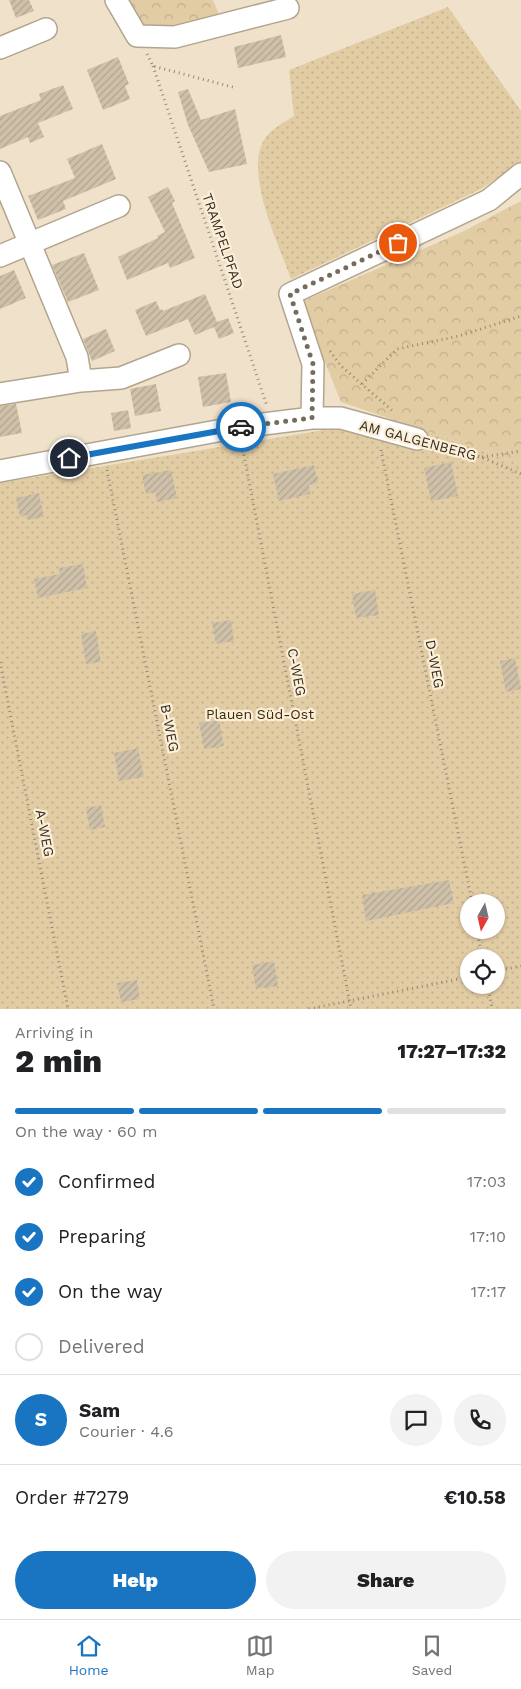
<!DOCTYPE html>
<meta charset="utf-8">
<style>
body{margin:0;font-family:"Work Sans",sans-serif;background:#f2f2f2;color:#202124;height:100vh;display:flex;flex-direction:column;font-size:19px;white-space:nowrap}
*{box-sizing:border-box;margin:0}
p{font-size:16px;color:#757577}
.icon{flex:none;width:28px;height:28px;fill:none;stroke:currentColor;stroke-width:2;stroke-linecap:round;stroke-linejoin:round}
.map{position:relative;height:1009px;overflow:hidden}
.drawer{display:flex;flex-direction:column;background:#fff;flex:1}
.drawer>*{flex:none}
.needle{width:32px;rotate:188deg}
.tools{position:absolute;left:460px;top:894px;display:grid;gap:10px}
.tools a{display:grid;place-items:center;width:45px;height:45px;border-radius:50%;background:#fff;box-shadow:0 1px 4px #0004;font-size:25px}
.pin{position:absolute;display:grid;place-items:center;width:42px;height:42px;color:#fff;margin:-21px;border:2px solid #fff;border-radius:50%;box-shadow:0 1px 5px #0007}
.courier{position:absolute;display:grid;place-items:center;width:50px;height:50px;margin:-25px;border:4px solid #1975c2;border-radius:50%;background:#fff;color:#222;box-shadow:0 1px 6px #0007}
.head em{font-style:normal;font-weight:800}
.head div{display:flex;flex-direction:column-reverse}
.head{display:flex;align-items:center;justify-content:space-between;height:85px;padding:0 15px}
h1{font-size:32px;font-weight:800;line-height:38px}
.bar{display:grid;grid-template-columns:repeat(4,1fr);gap:8px 5px;align-content:center;height:60px;padding:0 15px}
.bar i{height:6px;border-radius:4px;background:#e0e0e0}
.bar .active{background:#1975c2}
.bar p{grid-column:span 4}
.line{display:flex;align-items:center;gap:12px;padding:0 15px;border-top:1px solid #e0e0e0}
.line div{flex:1}
.round{display:grid;place-items:center;flex:none;width:52px;height:52px;border-radius:26px;background:#f2f2f2}
ol{padding:0 15px;list-style:none}
li{display:flex;align-items:center;gap:15px;height:55px}
li p{margin-inline-start:auto}
li .icon{padding:5px;border-radius:50%;background:#1975c2;color:#fff;stroke-width:4}
li:last-child{color:#757577}
li i{width:28px;height:28px;border:2px solid #e0e0e0;border-radius:50%}
.cta{display:flex;gap:10px;margin-top:auto;padding:10px 15px}
.cta a{flex:1;height:58px;border-radius:30px;background:#1975c2;color:#fff;font-size:20px;font-weight:800;line-height:58px;text-align:center}
.cta a+a{background:#f2f2f2;color:#202124}
.dock{display:flex;justify-content:space-around;align-items:center;height:70px;border-top:1px solid #e0e0e0;background:#fff;font-size:14px;color:#757577}
.dock a{display:grid;justify-items:center;gap:2px}
.dock .active{color:#1975c2}
.map>svg:first-child{display:block}
.grass{fill:url(#grass-dots);fill-rule:evenodd}
.forest{fill:url(#forest-crowns)}
.building{fill:url(#building-hatch)}
.lines{fill:none;stroke-linecap:round;stroke-linejoin:round}
.minor-casing{stroke:#b2a58e;stroke-width:24}
.path{stroke:#928978;stroke-width:3;stroke-dasharray:1 4;stroke-linecap:butt}
.minor{stroke:#fff;stroke-width:21}
.done{stroke:#746c5d;stroke-width:5;stroke-dasharray:0 9}
.route{stroke:#1975c2;stroke-width:6}
.labels{text-anchor:middle;stroke-width:4.5;stroke-linejoin:round;paint-order:stroke}
.street-label{font-size:14px;fill:#312c23;stroke:#fdefd7}
.park-label{font-size:14px;fill:#3a2c10;stroke:#fdefd7}
</style>
<div class="map">
<svg width="521" height="1009" viewBox="0 0 521 1009">
<defs>
<pattern id="grass-dots" width="8" height="8" patternUnits="userSpaceOnUse" patternTransform="scale(1.25)"><rect width="8" height="8" fill="#e2cca4"/><path d="M2 2h.1M6 6h.1" fill="none" stroke="#c2af8d" stroke-width="1.8" stroke-linecap="round"/></pattern>
<pattern id="forest-crowns" width="20" height="18" patternUnits="userSpaceOnUse" patternTransform="scale(1.25)"><rect width="20" height="18" fill="#e2cca4"/><path d="M2 6a3 3 0 1 1 6 0M12 15a3 3 0 1 1 6 0" fill="none" stroke="#c2af8d"/></pattern>
<pattern id="building-hatch" width="6" height="6" patternUnits="userSpaceOnUse" patternTransform="scale(1.25)"><rect width="6" height="6" fill="#cec0a9"/><path d="M-1 1l2-2M0 6l6-6M5 7l2-2" fill="none" stroke="#b1a591"/></pattern>
</defs>
<rect width="100%" height="100%" fill="#f0e2ca"/>
<path class="grass" d="M448,7L521,111V162L481,189L291,279C279,245 244,173 264,140C271,129 283,123 294,116L289,70Z
M391,419L486,451L521,465V1009H0V483ZM469,902H496V930H469ZM469,958H496V985H469Z"/>
<path class="forest" d="M126,0H213L220,17L148,42Z
M521,201V465L486,451L341,402L301,302L462,232Z"/>
<path class="building" d="M9,0H29L34,11L16,18Z
M281,35L286,57L238,68L234,47Z
M118,57L129,84L125,86L130,99L103,110L87,70Z
M63,85L73,109L38,123L44,137L30,143L28,137L0,149V116L41,100L39,94Z
M188,89L201,120L235,109L247,164L209,172L188,125L178,92Z
M102,144L116,179L63,201L66,209L38,220L28,196L75,178L67,159Z
M168,187L175,201L172,203L195,258L170,268L168,263L127,280L118,257L158,238L157,236L165,232L148,197Z
M84,253L99,290L68,302L52,265Z
M14,270L26,298L0,309V276Z
M205,294L217,322L228,318L234,333L219,339L214,327L195,335L188,319L146,336L135,310L156,301L160,310L162,309L163,311Z
M106,329L115,351L92,361L83,339Z
M226,373L231,402L203,407L198,377Z
M156,384L161,411L135,416L130,389Z
M16,404L22,433L0,437V406Z
M128,410L131,428L114,431L111,413Z
M451,462L458,496L431,501L424,468Z
M314,465L318,483L309,485L310,494L279,501L273,474Z
M171,470L177,498L157,502L155,492L146,494L142,475Z
M39,493L44,517L28,520L27,515L20,517L16,498Z
M83,564L87,588L38,598L34,579L60,574L59,568Z
M375,590L379,615L356,618L352,594Z
M231,620L234,641L216,644L212,623Z
M96,631L101,662L86,664L81,634Z
M515,658L521,689L506,692L500,661Z
M219,720L224,746L204,749L199,723Z
M138,748L144,777L119,781L114,753Z
M101,805L105,827L90,830L86,808Z
M449,880L454,903L366,921L362,895Z
M274,961L278,986L256,989L252,965Z
M137,980L140,999L121,1002L117,983Z"/>
<g class="lines">
<defs>
<path id="minor" d="M116,0L137,36L175,37L288,8
M0,48L46,29
M0,172L77,357L81,381L0,394
M0,256L119,206
M81,381L121,378L179,355
M312,418L313,364L290,294L489,200L521,174
M0,471L239,427L312,418H341L417,439"/>
</defs>
<use href="#minor" class="minor-casing"/>
<path class="path" d="M147,54L153,66L236,88
M153,66L267,406
M330,351L341,366L394,412
M362,384L397,349L459,336L521,316
M435,444L481,457L521,474
M242,445L351,1009
M381,450L472,902
M482,457L521,451
M107,470L214,1009
M0,662L68,1009
M477,930L482,958
M496,971L521,966
M488,985L492,1009
M309,1009L469,977"/>
<use href="#minor" class="minor"/>
</g>
<g class="lines">
<path class="done" d="M241,427L312,418L313,364L290,294L398,243"/>
<path class="route" d="M69,458L241,427"/>
</g>
<g class="labels">
<g class="street-label">
<text transform="translate(223 241) rotate(71)" y="5">TRAMPELPFAD</text>
<text transform="translate(418 440) rotate(15)" y="5">AM GALGENBERG</text>
<text transform="translate(435 664) rotate(79)" y="5">D-WEG</text>
<text transform="translate(297 672) rotate(79)" y="5">C-WEG</text>
<text transform="translate(170 728) rotate(79)" y="5">B-WEG</text>
<text transform="translate(45 833) rotate(79)" y="5">A-WEG</text>
</g>
<g class="park-label">
<text x="260" y="719">Plauen Süd-Ost</text>
</g>
</g>
</svg>
<div class="tools">
<a><svg class="needle" viewBox="-14 -14 28 28"><path d="M0-13l5 13h-10z" fill="#e53935"/><path d="M0 13l5-13h-10z" fill="#757577"/></svg></a>
<a><svg class="icon" aria-label="locate" viewBox="0 0 24 24"><circle cx="12" cy="12" r="6"/><path d="M12 2v4M12 18v4M2 12h4M18 12h4"/></svg></a>
</div>
<div class="pin" style="left:398px;top:243px;background:#ea580c"><svg class="icon" aria-label="bag" viewBox="0 0 24 24"><path d="M5 8h14l-1 12H6zM9 8a3 3 0 0 1 6 0"/></svg></div>
<div class="pin" style="left:69px;top:458px;background:#1f2937"><svg class="icon" aria-label="home" viewBox="0 0 24 24"><path d="M3 11l9-7 9 7M6 9v11h12V9"/></svg></div>
<div class="courier" style="left:241px;top:427px"><svg class="icon" aria-label="car" viewBox="0 0 24 24"><path d="M5 17H2v-5l4-1 3-4h7l3 4 3 1v5h-3M9 17h6M6 11h13"/><circle cx="7" cy="17" r="2"/><circle cx="17" cy="17" r="2"/></svg></div>
</div>
<section class="drawer">
<div class="head"><div><h1>2 min</h1><p>Arriving in</p></div><em>17:27–17:32</em></div>
<div class="bar"><i class="active"></i><i class="active"></i><i class="active"></i><i></i><p>On the way · 60 m</p></div>
<ol>
<li><svg class="icon" aria-label="check" viewBox="0 0 24 24"><path d="M5 12l5 5 9-10"/></svg>Confirmed<p>17:03</p></li>
<li><svg class="icon" aria-label="check" viewBox="0 0 24 24"><path d="M5 12l5 5 9-10"/></svg>Preparing<p>17:10</p></li>
<li><svg class="icon" aria-label="check" viewBox="0 0 24 24"><path d="M5 12l5 5 9-10"/></svg>On the way<p>17:17</p></li>
<li><i></i>Delivered</li>
</ol>
<div class="line" style="height:90px"><b class="round" style="background:#1975c2;color:#fff">S</b><div><b>Sam</b><p>Courier · 4.6</p></div><a class="round"><svg class="icon" aria-label="chat" viewBox="0 0 24 24"><path d="M4 5h16v11H9l-5 4z"/></svg></a><a class="round"><svg class="icon" aria-label="phone" viewBox="0 0 24 24"><path d="M5 4h4l2 5-3 2q2 4 5 5l2-3 5 2v4C11 20 4 13 5 4z"/></svg></a></div>
<div class="line" style="height:65px"><div>Order #7279</div><b>€10.58</b></div>
<div class="cta"><a>Help</a><a>Share</a></div>
</section>
<nav class="dock">
<a class="active"><svg class="icon" aria-label="home" viewBox="0 0 24 24"><path d="M3 11l9-7 9 7M6 9v11h12V9"/></svg>Home</a>
<a><svg class="icon" aria-label="map" viewBox="0 0 24 24"><path d="M3 6l6-2 6 2 6-2v14l-6 2-6-2-6 2zM9 4v14M15 6v14"/></svg>Map</a>
<a><svg class="icon" aria-label="saved" viewBox="0 0 24 24"><path d="M7 4h10v16l-5-4-5 4z"/></svg>Saved</a>
</nav>
